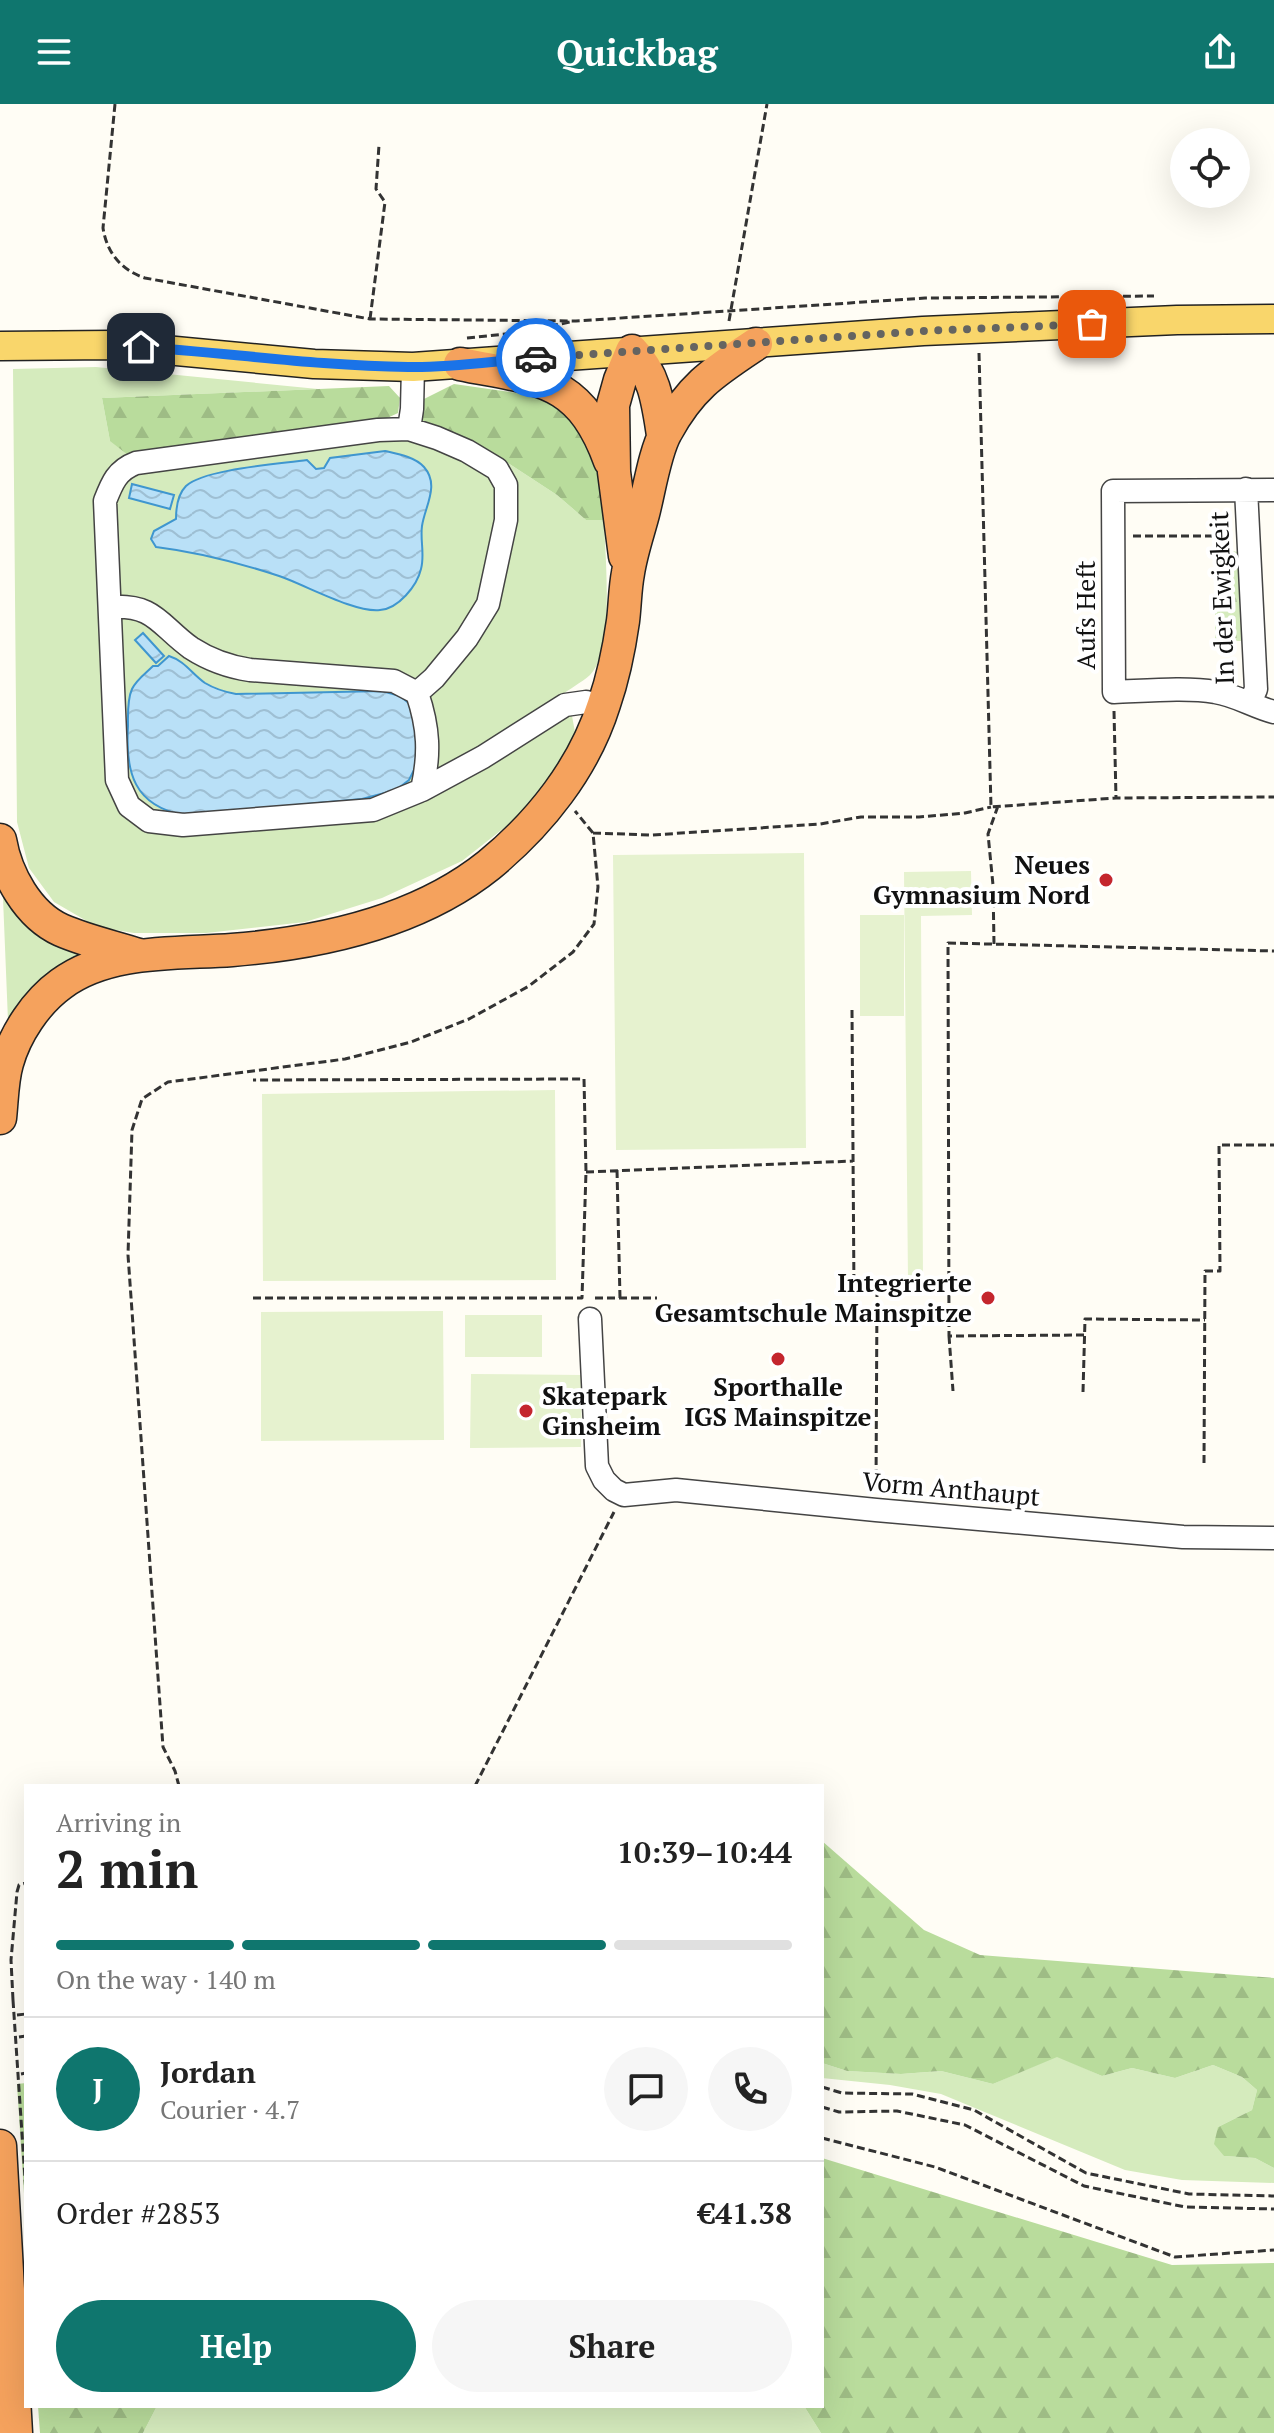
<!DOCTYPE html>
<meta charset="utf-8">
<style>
body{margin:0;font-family:"PT Serif",serif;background:#f6f6f6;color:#222;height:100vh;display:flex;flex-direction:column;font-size:30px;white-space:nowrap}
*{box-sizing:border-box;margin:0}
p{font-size:26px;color:#767676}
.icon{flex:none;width:44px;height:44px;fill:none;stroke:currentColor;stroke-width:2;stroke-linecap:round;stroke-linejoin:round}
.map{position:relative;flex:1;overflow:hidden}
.details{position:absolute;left:24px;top:1680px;width:800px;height:624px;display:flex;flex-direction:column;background:#fff;border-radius:0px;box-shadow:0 8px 32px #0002}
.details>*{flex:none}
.buttons{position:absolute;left:1170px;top:24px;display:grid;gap:16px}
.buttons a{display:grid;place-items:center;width:80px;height:80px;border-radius:50%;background:#fff;box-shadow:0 8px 32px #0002;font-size:40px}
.pin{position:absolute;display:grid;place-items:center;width:68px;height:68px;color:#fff;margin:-34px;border-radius:16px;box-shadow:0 4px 12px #0006}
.courier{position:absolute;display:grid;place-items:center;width:80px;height:80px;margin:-40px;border:6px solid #1a73e8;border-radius:50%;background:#fff;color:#222;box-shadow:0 2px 10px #0007}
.overview em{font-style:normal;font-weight:700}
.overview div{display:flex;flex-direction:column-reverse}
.overview{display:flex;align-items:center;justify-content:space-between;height:136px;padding:0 32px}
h1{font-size:52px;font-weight:700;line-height:60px}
.bar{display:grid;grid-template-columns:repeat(4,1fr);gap:12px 8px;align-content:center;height:96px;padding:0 32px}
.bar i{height:10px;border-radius:6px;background:#e0e0e0}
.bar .on{background:#0f766e}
.bar p{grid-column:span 4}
.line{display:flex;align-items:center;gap:20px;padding:0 32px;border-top:2px solid #e0e0e0}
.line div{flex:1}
.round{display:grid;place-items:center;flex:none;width:84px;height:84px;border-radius:42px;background:#f6f6f6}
.button{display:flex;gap:16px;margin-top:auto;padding:16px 32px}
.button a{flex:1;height:92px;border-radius:48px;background:#0f766e;color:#fff;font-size:32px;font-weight:700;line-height:92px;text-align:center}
.button a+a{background:#f6f6f6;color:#222}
header{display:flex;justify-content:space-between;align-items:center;height:104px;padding:0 32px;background:#0f766e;color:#fff;font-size:36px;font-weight:700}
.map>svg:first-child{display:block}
.grass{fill:#d5ebbd}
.forest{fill:url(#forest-firs)}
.park{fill:url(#park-crowns)}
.pitch{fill:#e6f2cf}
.water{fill:url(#water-waves);stroke:#3f96cf;stroke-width:2}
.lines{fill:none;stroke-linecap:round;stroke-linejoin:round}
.minor-casing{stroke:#444;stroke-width:25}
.major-casing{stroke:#222;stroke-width:31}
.highway-casing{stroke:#222;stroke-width:35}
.path{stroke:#333;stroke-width:3;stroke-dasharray:8 4;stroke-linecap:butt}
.minor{stroke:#fff;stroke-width:22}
.major{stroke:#f9d66b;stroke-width:28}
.highway{stroke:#f5a25d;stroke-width:32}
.path-bridge{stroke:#333;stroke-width:3;stroke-dasharray:8 4;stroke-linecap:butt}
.done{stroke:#646461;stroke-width:8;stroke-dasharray:0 14.4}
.route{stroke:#1a73e8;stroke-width:10}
.poi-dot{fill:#c4262e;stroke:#fff;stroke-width:3}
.labels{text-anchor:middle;stroke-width:8;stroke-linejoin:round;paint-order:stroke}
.street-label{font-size:26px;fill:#111;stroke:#fff}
.poi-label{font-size:26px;font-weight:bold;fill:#111;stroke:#fff;text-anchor:end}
</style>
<header><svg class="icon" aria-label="menu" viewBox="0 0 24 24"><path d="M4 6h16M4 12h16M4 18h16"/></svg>Quickbag<svg class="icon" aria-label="share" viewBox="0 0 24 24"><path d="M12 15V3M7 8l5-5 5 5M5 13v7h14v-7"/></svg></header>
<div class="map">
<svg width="1274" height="2329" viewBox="0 0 1274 2329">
<defs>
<pattern id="forest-firs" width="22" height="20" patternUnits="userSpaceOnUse" patternTransform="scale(2)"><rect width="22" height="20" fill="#b9dc9c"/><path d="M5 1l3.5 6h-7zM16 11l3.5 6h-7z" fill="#9ebc85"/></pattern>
<pattern id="park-crowns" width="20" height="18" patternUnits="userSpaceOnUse" patternTransform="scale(2)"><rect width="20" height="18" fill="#d5ebbd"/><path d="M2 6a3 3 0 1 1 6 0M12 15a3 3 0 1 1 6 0" fill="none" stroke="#b6c8a1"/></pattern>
<pattern id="water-waves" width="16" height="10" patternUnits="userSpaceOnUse" patternTransform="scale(2)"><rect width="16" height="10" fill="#b9e0f7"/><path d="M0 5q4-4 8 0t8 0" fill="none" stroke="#9ebfd3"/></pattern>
</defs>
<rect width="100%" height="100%" fill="#fffdf5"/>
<path class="grass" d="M96,263L318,285L102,294L110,337L385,333L416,336L507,370L508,359L557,391L586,416H604C605,451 615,546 590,571C581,579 569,585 559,593L565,609L572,612L575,628L558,662L532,702L462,757L382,794L305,818L206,829H134L97,823L54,798L29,764L17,718L13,265Z
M3,794H11L111,851L8,917Z
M1057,1952L1102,1972L1132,1964L1175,1974L1213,1961L1242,1973L1257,1986L1252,2006L1218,2023L1224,2052L1255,2054L1274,2064V2079L1182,2076L1125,2066L941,1990L890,1981L822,1974V1959L847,1967L901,1970L941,1967L993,1980Z
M157,2302H804L821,2329H143Z"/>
<path class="forest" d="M454,280L517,289L552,299L577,318L595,352L604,416H586L557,391L508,359L440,328L422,316V296Z
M389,282L400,294L398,309L383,316L128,351L110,337L102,294Z
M822,1737L924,1826L980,1851L1274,1874V2064L1255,2054L1224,2052L1214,2040L1218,2023L1252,2006L1257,1986L1242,1973L1213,1961L1175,1974L1132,1964L1102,1972L1057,1953L993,1980L941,1967L901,1970L847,1967L822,1959Z
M26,1979V2121L17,1980Z
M822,2054L1172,2161L1274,2159V2329H821L804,2302H822Z
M38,2302H157L143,2329H40Z"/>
<path class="park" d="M1215,443L1242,449L1244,537H1215Z"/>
<path class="pitch" d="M804,749L806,1044L616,1046L613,751Z
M971,767L972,811L921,812L923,1176H908L904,768Z
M860,811H904V912H860Z
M555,986L556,1176L263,1177L262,990Z
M443,1207L444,1336L261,1337V1208Z
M465,1211H542V1253H465Z
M471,1270L582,1271L581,1343L470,1344Z"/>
<path class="water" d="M385,347C398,350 415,353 424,363C440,381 425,402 422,422C420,436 425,451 421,465C417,482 398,505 380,506C354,509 302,479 276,471C236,458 197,448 156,443L151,435L154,427L176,415C176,405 178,390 186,382C204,365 280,360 307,356L316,365L324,364L330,354Z
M132,380L174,391L170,405L129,394Z
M143,529L164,552L156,559L135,536Z
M169,552C185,557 192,570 205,579C215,585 225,588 236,590L382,587L400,592L411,601L419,642L416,662L409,676L396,686L362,695L184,711C134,702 125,668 128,622C128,611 127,596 132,585C136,576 146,569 153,562H158Z"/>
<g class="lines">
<defs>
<path id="minor" d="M409,325L412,305L413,263
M1246,385L1256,585L1250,599
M1274,386L1113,387L1114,588C1143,587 1187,583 1215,588C1236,591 1254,603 1274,608
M110,503C155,500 159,521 191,544C208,555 230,563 250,566L394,577L417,589C429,624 430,650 422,686
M417,589L434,574L467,534L488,500L506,416V381L497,365L467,347L437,334L409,325L378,326L136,359C117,366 112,379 105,397L117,676L129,702L149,717L183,721L373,706L422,686L483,653L565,601L586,598L604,602
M590,1215L597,1362L604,1376L614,1386L624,1391L676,1386L876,1406L1183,1433L1274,1434"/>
<path id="major" d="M0,242L112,241L314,260L413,263L923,227L1177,216L1274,215"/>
<path id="highway" d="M460,260C538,276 579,272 610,357
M625,452L614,368L613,301L620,276L632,247C655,271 658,299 663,331
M0,736C6,771 28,811 61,826C86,837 114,843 139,851
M0,1014C2,996 2,976 7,959C15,930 36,898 61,880C108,845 176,850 232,846C320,839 418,818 489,761C540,719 584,664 604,600C613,574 619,545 623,517C625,501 625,484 628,469C631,449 638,429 643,410C649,387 655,347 666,328C691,282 714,268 756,240
M0,2042L16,2329"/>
</defs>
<use href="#minor" class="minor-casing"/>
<use href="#major" class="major-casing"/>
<use href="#highway" class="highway-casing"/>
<path class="path" d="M115,0L103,124C107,149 121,166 145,174L370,215L576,217L925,194L1154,192
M370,215L385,98L376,85L379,41
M729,217L767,0
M467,234L516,229L570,218
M979,249L991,703L1116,694L1274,693
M1133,432H1229
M1114,607L1116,694
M593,729L652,731L820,720L861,713H919L965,709L991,703
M994,840L993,781L988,730L998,702
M852,906L854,1189
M617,1066L620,1194
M586,1068L853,1057
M844,1189L948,1187
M253,1194H582L586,1068L584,975L253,976
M595,1194H657
M1084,1231L949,1232L948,839L1274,847
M949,1232L953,1287
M1083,1288L1085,1215L1205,1216
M1204,1359L1205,1167H1220L1219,1041H1274
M876,1385L877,1189
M179,1682L175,1667L163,1643L128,1151L132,1026L142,995L168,978L345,955L411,938L469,915L529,882L573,848L594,820L598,783L593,729L575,707
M475,1682L614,1408
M13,1896L11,1856L17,1788L19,1781L26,1779
M17,1911L26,1910
M19,1933L26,1932
M21,1970L26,1969
M822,1983L842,1989L912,1990L974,2006L1086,2069L1189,2090L1274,2092
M822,2003L839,2008L897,2007L965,2021L1084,2082L1185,2103L1274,2105
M822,2034L935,2063L1175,2153L1274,2146"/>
<use href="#minor" class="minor"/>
<use href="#major" class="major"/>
<use href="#highway" class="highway"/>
<path class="path-bridge" d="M13,1896L26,2089"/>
</g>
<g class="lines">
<path class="done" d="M536,254L923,227L1092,220"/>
<path class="route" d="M141,243C230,249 319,262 408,263C451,264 494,257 536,254"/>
</g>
<g class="poi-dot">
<circle cx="1106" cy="776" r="8"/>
<circle cx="988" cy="1194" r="8"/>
<circle cx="778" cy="1255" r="8"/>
<circle cx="526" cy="1307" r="8"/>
</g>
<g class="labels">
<g class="street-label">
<text transform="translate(1222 494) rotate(-92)" y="9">In der Ewigkeit</text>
<text transform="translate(1086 511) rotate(-90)" y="9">Aufs Heft</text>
<text transform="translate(951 1385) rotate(5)" y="9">Vorm Anthaupt</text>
</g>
<g class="poi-label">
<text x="1090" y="770">Neues<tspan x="1090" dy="30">Gymnasium Nord</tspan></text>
<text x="972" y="1188">Integrierte<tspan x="972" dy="30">Gesamtschule Mainspitze</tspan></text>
<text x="778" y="1292" text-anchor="middle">Sporthalle<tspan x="778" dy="30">IGS Mainspitze</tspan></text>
<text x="542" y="1301" text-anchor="start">Skatepark<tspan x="542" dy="30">Ginsheim</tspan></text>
</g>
</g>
</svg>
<div class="buttons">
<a><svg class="icon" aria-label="locate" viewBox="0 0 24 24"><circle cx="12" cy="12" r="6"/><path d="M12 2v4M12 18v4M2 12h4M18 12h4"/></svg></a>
</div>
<div class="pin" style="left:1092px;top:220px;background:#ea580c"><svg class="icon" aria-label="bag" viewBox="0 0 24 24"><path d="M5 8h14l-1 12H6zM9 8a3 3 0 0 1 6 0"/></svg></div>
<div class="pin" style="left:141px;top:243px;background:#1f2937"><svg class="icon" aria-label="home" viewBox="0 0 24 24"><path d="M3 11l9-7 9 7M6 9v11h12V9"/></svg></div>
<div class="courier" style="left:536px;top:254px"><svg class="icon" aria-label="car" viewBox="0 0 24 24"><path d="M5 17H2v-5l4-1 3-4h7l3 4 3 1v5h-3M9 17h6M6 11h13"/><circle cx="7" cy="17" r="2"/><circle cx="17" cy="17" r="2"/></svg></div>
<section class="details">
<div class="overview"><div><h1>2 min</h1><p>Arriving in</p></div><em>10:39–10:44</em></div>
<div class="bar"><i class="on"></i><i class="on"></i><i class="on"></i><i></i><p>On the way · 140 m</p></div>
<div class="line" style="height:144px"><b class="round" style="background:#0f766e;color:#fff">J</b><div><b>Jordan</b><p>Courier · 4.7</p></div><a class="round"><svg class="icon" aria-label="chat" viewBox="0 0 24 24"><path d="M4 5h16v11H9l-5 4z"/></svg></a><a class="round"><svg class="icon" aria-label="phone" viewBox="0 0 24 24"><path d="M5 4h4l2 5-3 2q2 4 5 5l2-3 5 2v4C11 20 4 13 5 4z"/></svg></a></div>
<div class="line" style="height:104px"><div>Order #2853</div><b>€41.38</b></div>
<div class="button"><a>Help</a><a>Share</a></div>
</section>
</div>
